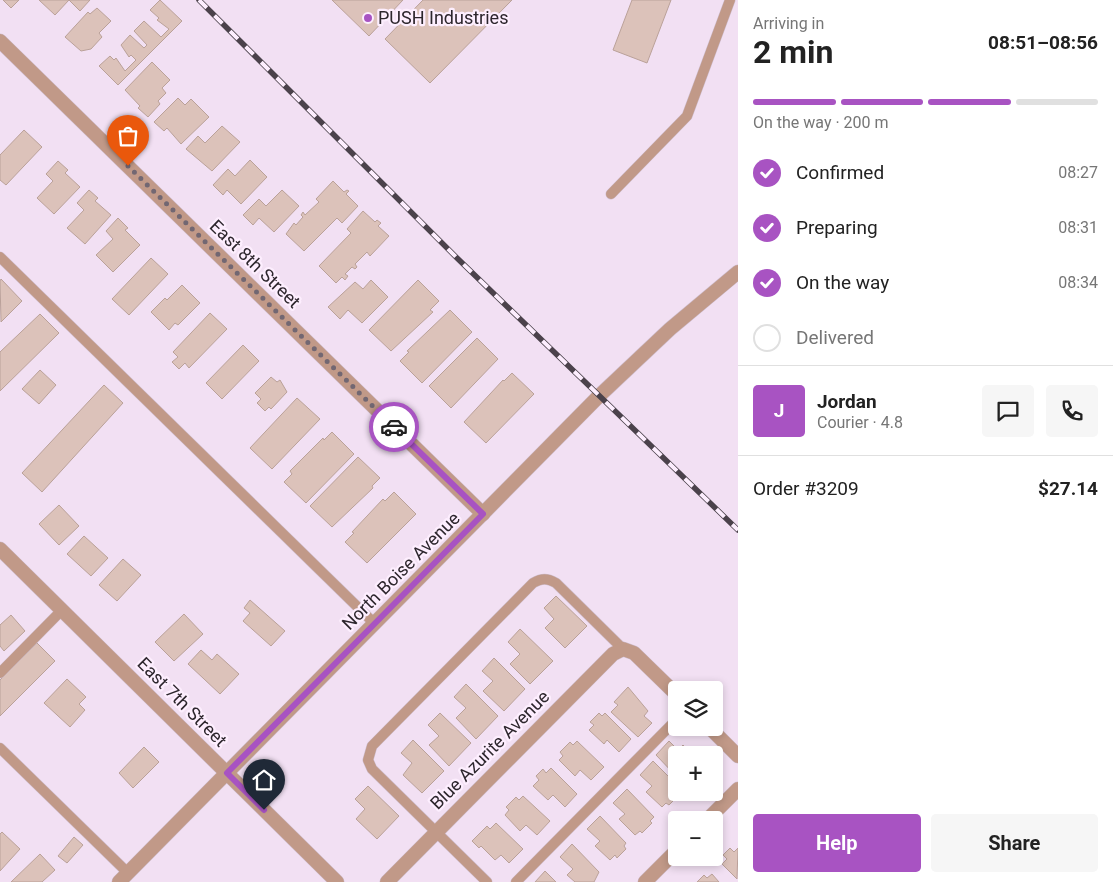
<!DOCTYPE html>
<meta charset="utf-8">
<style>
body{margin:0;font-family:Roboto,sans-serif;background:#f6f6f6;color:#222;height:100vh;display:flex;flex-direction:column;font-size:19px;white-space:nowrap}
*{box-sizing:border-box;margin:0}
p{font-size:16px;color:#767676}
.icon{flex:none;width:28px;height:28px;fill:none;stroke:currentColor;stroke-width:2;stroke-linecap:round;stroke-linejoin:round}
.map{position:relative;flex:1;overflow:hidden}
.drawer{display:flex;flex-direction:column;background:#fff;width:375px}
.drawer>*{flex:none}
.tools{position:absolute;left:668px;top:681px;display:grid;gap:10px}
.tools a{display:grid;place-items:center;width:55px;height:55px;border-radius:5px;background:#fff;box-shadow:0 2px 8px #0003;font-size:25px}
.pin{position:absolute;display:grid;place-items:center;width:42px;height:42px;color:#fff;margin:-51px -21px;border-radius:50% 50% 50% 0;rotate:-45deg;box-shadow:0 0 5px #0007}
.pin .icon{rotate:45deg}
.courier{position:absolute;display:grid;place-items:center;width:50px;height:50px;margin:-25px;border:4px solid #a853c2;border-radius:50%;background:#fff;color:#222;box-shadow:0 1px 6px #0007}
.summary em{font-style:normal;font-weight:700}
.summary div{display:flex;flex-direction:column-reverse}
.summary{display:flex;align-items:center;justify-content:space-between;height:85px;padding:0 15px}
h1{font-size:32px;font-weight:700;line-height:38px}
.bar{display:grid;grid-template-columns:repeat(4,1fr);gap:8px 5px;align-content:center;height:60px;padding:0 15px}
.bar i{height:6px;border-radius:4px;background:#e0e0e0}
.bar .active{background:#a853c2}
.bar p{grid-column:span 4}
.line{display:flex;align-items:center;gap:12px;padding:0 15px;border-top:1px solid #e0e0e0}
.line div{flex:1}
.round{display:grid;place-items:center;flex:none;width:52px;height:52px;border-radius:5px;background:#f6f6f6}
ol{padding:0 15px;list-style:none}
li{display:flex;align-items:center;gap:15px;height:55px}
li p{margin-inline-start:auto}
li .icon{padding:5px;border-radius:50%;background:#a853c2;color:#fff;stroke-width:4}
li:last-child{color:#767676}
li i{width:28px;height:28px;border:2px solid #e0e0e0;border-radius:50%}
.primary-button{display:flex;gap:10px;margin-top:auto;padding:10px 15px}
.primary-button a{flex:1;height:58px;border-radius:5px;background:#a853c2;color:#fff;font-size:20px;font-weight:700;line-height:58px;text-align:center}
.primary-button a+a{background:#f6f6f6;color:#222}
main{display:flex;flex:1;min-height:0}
.map>svg:first-child{display:block}
.building{fill:#dcc2ba;stroke:#baa199}
.lines{fill:none;stroke-linecap:round;stroke-linejoin:round}
.service-casing{stroke:#cfbfcf;stroke-width:11}
.minor-casing{stroke:#cfbfcf;stroke-width:15}
.tertiary-casing{stroke:#cfbfcf;stroke-width:15}
.service{stroke:#c19988;stroke-width:10}
.minor{stroke:#c19988;stroke-width:14}
.tertiary{stroke:#c19988;stroke-width:14}
.rail-casing{stroke:#4b424b;stroke-width:5.5}
.rail{stroke:#fdeefe;stroke-width:4;stroke-dasharray:11;stroke-linecap:butt}
.done{stroke:#726772;stroke-width:5;stroke-dasharray:0 9}
.route{stroke:#a853c2;stroke-width:6}
.poi-dot{fill:#a853c2;stroke:#fdeefe;stroke-width:2}
.labels{text-anchor:middle;stroke-width:4.5;stroke-linejoin:round;paint-order:stroke}
.poi-label{font-size:18px;fill:#2d262d;stroke:#fdeefe;text-anchor:start}
.street-label{font-size:18px;fill:#2d262d;stroke:#fdeefe}
</style>
<main>
<div class="map">
<svg width="738" height="882" viewBox="0 0 738 882">
<rect width="100%" height="100%" fill="#f2e0f3"/>
<path class="building" d="M3,0H19L11,8Z
M39,0H90L80,11L69,0L55,15Z
M160,0L182,21L118,85L99,66L110,56L114,60L116,58L125,71L136,60L131,55L129,57L121,45L130,35L144,48L147,45L134,31L144,21L161,37L169,29L157,20L159,18L150,10Z
M332,0H403L369,36Z
M423,0H512L430,83L385,39Z
M632,0H671L647,63L613,50Z
M97,8L111,21L99,33L102,37L91,49L81,51L65,37L88,12L90,14Z
M152,62L170,80L162,88L166,93L158,101L160,104L148,117L138,108L140,106L125,90Z
M178,98L185,105L191,99L209,117L181,144L167,128L164,131L154,122Z
M222,126L240,142L212,171L186,149L198,136L205,143Z
M24,130L42,147L6,185L0,180V155Z
M250,160L267,177L241,204L227,190L223,195L213,185L228,169L235,176Z
M58,161L68,170L65,173L80,187L54,214L37,198L53,181L46,174Z
M333,181L344,192L347,190L349,191L346,194L358,206L342,223L337,218L304,251L286,234L294,223L296,225L303,217L301,215L303,212L305,215L319,202L316,199Z
M89,190L98,198L95,201L111,215L85,244L67,228L84,210L77,203Z
M282,190L299,206L274,232L259,218L253,225L243,215L259,199L266,206Z
M363,211L375,222L377,220L381,223L378,226L389,236L370,256L367,252L355,264L357,267L355,269L352,267L345,274L348,276L345,280L342,277L336,283L319,266L351,233L347,229Z
M118,218L128,228L125,230L140,245L113,272L96,255L113,239L106,231Z
M151,258L168,274L129,315L112,299Z
M1,279L22,301L1,322L0,281Z
M371,280L388,297L362,323L348,310L340,319L328,307L355,282L363,289Z
M418,280L439,301L430,310L433,312L391,351L369,330Z
M182,285L200,303L178,325L175,323L169,330L151,312L165,298L167,300Z
M450,310L472,332L422,383L400,361L409,352L407,351Z
M210,313L227,329L189,368L185,363L179,369L172,362L178,357L173,352Z
M40,314L59,333L0,391V352Z
M477,338L498,359L451,408L429,386Z
M243,345L259,361L222,399L206,383Z
M40,370L56,385L39,404L22,389Z
M512,373L534,394L486,443L464,422L503,380L504,381Z
M271,377L277,382L280,380L287,392L271,409L269,407L265,411L257,403L261,399L255,393Z
M104,385L123,403L42,492L22,473Z
M297,398L320,419L272,469L250,448Z
M332,432L354,454L306,503L284,482L292,474L290,471L323,438L324,440Z
M358,457L380,478L372,486L373,488L332,527L310,506Z
M394,492L416,514L367,563L345,542L354,533L352,532L383,499L385,501Z
M59,505L79,526L59,545L39,524Z
M84,536L108,558L91,576L67,554Z
M123,559L141,575L117,601L99,585Z
M556,596L587,626L565,648L545,628L554,619L544,608Z
M250,600L285,631L271,646L243,621L250,613L244,608Z
M184,614L203,634L174,661L155,642Z
M11,615L25,631L4,651L0,646V625Z
M520,629L553,661L530,684L510,664L520,654L508,642Z
M37,643L55,661L0,716V680Z
M201,650L212,660L217,654L239,674L220,694L188,664Z
M494,658L525,689L504,711L483,691L493,681L482,671Z
M67,679L86,697L79,704L85,710L70,727L44,703Z
M466,684L498,716L476,739L456,718L466,708L454,697Z
M628,687L648,711L644,716L652,723L638,737L611,712L618,705L614,702Z
M440,713L471,743L449,766L429,745L439,736L428,725Z
M599,713L602,716L605,713L631,739L619,752L607,740L604,744L589,730L594,725L590,722Z
M413,740L444,771L422,793L403,775L412,763L401,753Z
M577,741L604,767L591,780L580,770L575,776L559,760L563,756L560,752L570,742L573,745Z
M669,741L678,750L683,745L692,755H676V776L656,755Z
M144,747L159,762L133,788L119,773Z
M653,761L676,784V792L679,795L669,805L666,803L662,807L646,792L652,786L640,775Z
M551,768L577,794L565,807L553,795L548,800L533,786L539,780L536,776L543,769L546,773Z
M368,786L399,816L377,839L356,819L365,809L355,799Z
M627,789L654,817L650,821L652,823L642,833L640,831L635,835L619,819L625,814L613,803Z
M523,796L550,821L537,835L526,825L520,831L505,815L509,810L506,807L516,797L519,800Z
M600,816L626,843L624,846L626,849L617,858L615,855L610,860L595,846L600,841L587,829Z
M496,823L523,849L509,863L501,855L495,860L481,846L479,848L472,841L487,826L490,829Z
M2,832L20,849L0,871V834Z
M74,837L83,845L67,863L58,856Z
M572,844L599,872L594,882H575L567,875L573,869L560,857Z
M730,848L734,852L738,848L737,879L722,864L727,859L723,855Z
M40,854L55,870L42,882H11Z
M545,871L556,882H535Z
M712,874L719,882H697L704,875L707,878Z"/>
<g class="lines">
<defs>
<path id="service" d="M611,194L687,116L730,0
M0,257L375,624
M0,673L62,610
M0,748L128,873
M487,882L372,769L368,760L372,746L533,583C542,578 547,578 556,583L623,649
M516,882L676,720"/>
<path id="minor" d="M0,41L483,514
M0,549L337,882
M710,728L738,756
M707,820L738,789
M387,882L613,654L623,649L634,653L676,694
M645,882L676,851"/>
<path id="tertiary" d="M119,882L600,395L670,329L738,272"/>
</defs>
<use href="#service" class="service-casing"/>
<use href="#minor" class="minor-casing"/>
<use href="#tertiary" class="tertiary-casing"/>
<use href="#service" class="service"/>
<use href="#minor" class="minor"/>
<use href="#tertiary" class="tertiary"/>
<defs>
<path id="rail" d="M199,0L457,258L738,530"/>
</defs>
<use href="#rail" class="rail-casing"/>
<use href="#rail" class="rail"/>
</g>
<g class="lines">
<path class="done" d="M128,166L394,427"/>
<path class="route" d="M264,810L227,773L483,514L394,427"/>
</g>
<circle class="poi-dot" cx="368" cy="18" r="5"/>
<g class="labels">
<g class="poi-label">
<text x="378" y="24">PUSH Industries</text>
</g>
<g class="street-label">
<text transform="translate(255 264) rotate(44)" y="6">East 8th Street</text>
<text transform="translate(401 571) rotate(-45)" y="6">North Boise Avenue</text>
<text transform="translate(182 702) rotate(45)" y="6">East 7th Street</text>
<text transform="translate(490 750) rotate(-45)" y="6">Blue Azurite Avenue</text>
</g>
</g>
</svg>
<div class="tools">
<a><svg class="icon" aria-label="layers" viewBox="0 0 24 24"><path d="M12 4l9 5-9 5-9-5zM3 14l9 5 9-5"/></svg></a>
<a>+</a>
<a>−</a>
</div>
<div class="pin" style="left:128px;top:166px;background:#ea580c"><svg class="icon" aria-label="bag" viewBox="0 0 24 24"><path d="M5 8h14l-1 12H6zM9 8a3 3 0 0 1 6 0"/></svg></div>
<div class="pin" style="left:264px;top:810px;background:#1f2937"><svg class="icon" aria-label="home" viewBox="0 0 24 24"><path d="M3 11l9-7 9 7M6 9v11h12V9"/></svg></div>
<div class="courier" style="left:394px;top:427px"><svg class="icon" aria-label="car" viewBox="0 0 24 24"><path d="M5 17H2v-5l4-1 3-4h7l3 4 3 1v5h-3M9 17h6M6 11h13"/><circle cx="7" cy="17" r="2"/><circle cx="17" cy="17" r="2"/></svg></div>
</div>
<section class="drawer">
<div class="summary"><div><h1>2 min</h1><p>Arriving in</p></div><em>08:51–08:56</em></div>
<div class="bar"><i class="active"></i><i class="active"></i><i class="active"></i><i></i><p>On the way · 200 m</p></div>
<ol>
<li><svg class="icon" aria-label="check" viewBox="0 0 24 24"><path d="M5 12l5 5 9-10"/></svg>Confirmed<p>08:27</p></li>
<li><svg class="icon" aria-label="check" viewBox="0 0 24 24"><path d="M5 12l5 5 9-10"/></svg>Preparing<p>08:31</p></li>
<li><svg class="icon" aria-label="check" viewBox="0 0 24 24"><path d="M5 12l5 5 9-10"/></svg>On the way<p>08:34</p></li>
<li><i></i>Delivered</li>
</ol>
<div class="line" style="height:90px"><b class="round" style="background:#a853c2;color:#fff">J</b><div><b>Jordan</b><p>Courier · 4.8</p></div><a class="round"><svg class="icon" aria-label="chat" viewBox="0 0 24 24"><path d="M4 5h16v11H9l-5 4z"/></svg></a><a class="round"><svg class="icon" aria-label="phone" viewBox="0 0 24 24"><path d="M5 4h4l2 5-3 2q2 4 5 5l2-3 5 2v4C11 20 4 13 5 4z"/></svg></a></div>
<div class="line" style="height:65px"><div>Order #3209</div><b>$27.14</b></div>
<div class="primary-button"><a>Help</a><a>Share</a></div>
</section>
</main>
